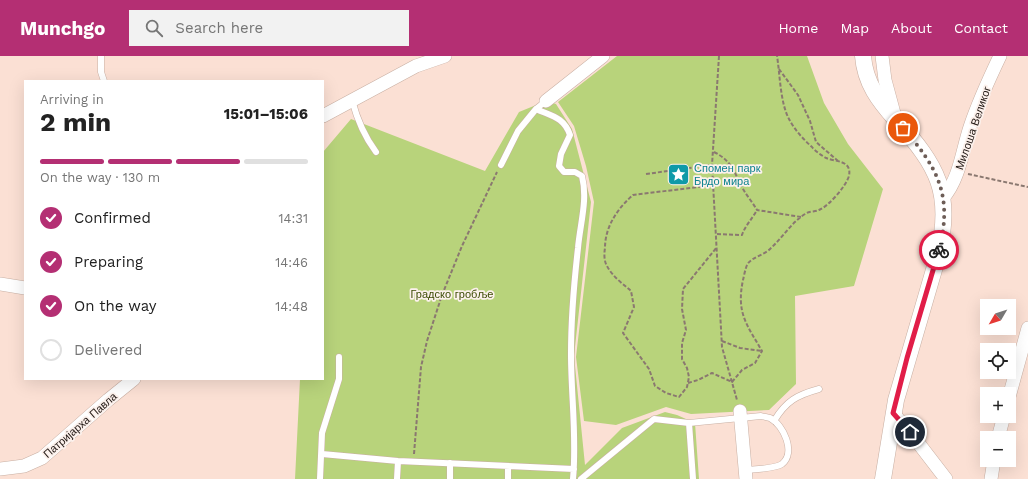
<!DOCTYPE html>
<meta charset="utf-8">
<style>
body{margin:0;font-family:"Work Sans",sans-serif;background:#f2f2f2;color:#222;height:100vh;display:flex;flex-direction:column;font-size:15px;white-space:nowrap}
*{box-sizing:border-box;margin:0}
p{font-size:13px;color:#767676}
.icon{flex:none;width:22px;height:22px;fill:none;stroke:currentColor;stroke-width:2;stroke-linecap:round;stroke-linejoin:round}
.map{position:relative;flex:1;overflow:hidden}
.sheet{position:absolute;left:24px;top:24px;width:300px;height:300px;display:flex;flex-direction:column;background:#fff;border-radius:0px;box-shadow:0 4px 16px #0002}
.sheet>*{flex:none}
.needle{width:26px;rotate:231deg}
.tools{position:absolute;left:980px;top:243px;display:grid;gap:8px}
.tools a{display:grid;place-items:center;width:36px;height:36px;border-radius:0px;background:#fff;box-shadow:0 4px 16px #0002;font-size:20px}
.pin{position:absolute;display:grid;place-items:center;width:34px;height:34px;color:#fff;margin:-17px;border:2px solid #fff;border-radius:50%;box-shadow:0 1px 4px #0007}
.courier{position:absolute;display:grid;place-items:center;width:40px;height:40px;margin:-20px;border:3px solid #e11d48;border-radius:50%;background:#fff;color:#222;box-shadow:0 1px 5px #0007}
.headline em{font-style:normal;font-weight:700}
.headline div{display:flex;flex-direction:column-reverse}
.headline{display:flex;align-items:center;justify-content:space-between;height:68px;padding:0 16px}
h1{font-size:26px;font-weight:700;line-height:30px}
.bar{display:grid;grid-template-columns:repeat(4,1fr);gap:6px 4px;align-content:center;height:48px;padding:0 16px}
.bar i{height:5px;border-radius:3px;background:#e0e0e0}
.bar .on{background:#b42f73}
.bar p{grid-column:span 4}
ol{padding:0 16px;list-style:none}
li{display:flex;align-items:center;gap:12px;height:44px}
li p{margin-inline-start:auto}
li .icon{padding:4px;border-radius:50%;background:#b42f73;color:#fff;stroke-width:4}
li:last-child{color:#767676}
li i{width:22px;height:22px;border:2px solid #e0e0e0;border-radius:50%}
header{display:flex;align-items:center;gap:24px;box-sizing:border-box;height:56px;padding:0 20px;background:#b42f73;color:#fff}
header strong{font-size:19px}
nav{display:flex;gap:22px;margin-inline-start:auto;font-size:14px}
.search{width:280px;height:36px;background:#f2f2f2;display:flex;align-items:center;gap:10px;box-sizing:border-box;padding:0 14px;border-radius:0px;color:#767676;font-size:15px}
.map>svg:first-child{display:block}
.green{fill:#b8d37b}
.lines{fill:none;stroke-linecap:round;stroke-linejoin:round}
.service-casing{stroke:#c8afa3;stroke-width:7}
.minor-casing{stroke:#c8afa3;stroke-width:14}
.tertiary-casing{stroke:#c8afa3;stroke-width:17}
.path{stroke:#8a7870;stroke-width:2;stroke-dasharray:4 2;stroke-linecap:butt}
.service{stroke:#fff;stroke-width:6}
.minor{stroke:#fff;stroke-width:13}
.tertiary{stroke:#fff;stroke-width:16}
.done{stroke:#6d5d57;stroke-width:4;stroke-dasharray:0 7.2}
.route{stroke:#e11d48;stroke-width:5}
.labels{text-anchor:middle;stroke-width:3.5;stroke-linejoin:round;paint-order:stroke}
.street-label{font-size:11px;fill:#201713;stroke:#fcf1ec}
.culture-label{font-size:11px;fill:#0d838f;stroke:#fcf1ec;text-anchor:start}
.park-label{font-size:11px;fill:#3b4b03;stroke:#fcf1ec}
</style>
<header>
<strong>Munchgo</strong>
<div class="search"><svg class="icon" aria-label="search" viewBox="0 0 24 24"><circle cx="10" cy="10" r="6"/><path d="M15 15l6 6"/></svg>Search here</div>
<nav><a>Home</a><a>Map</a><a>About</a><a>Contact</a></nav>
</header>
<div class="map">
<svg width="1028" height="423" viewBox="0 0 1028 423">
<rect width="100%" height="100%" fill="#fbe0d4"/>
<path class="green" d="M617,0H807L824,47L848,88L883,133L854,230L795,240L796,328L769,354L691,358L666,351L616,369L584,365L576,301L594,146L586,110L574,70L558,46Z
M546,45L556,48L572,73L591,146L574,300L585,409L622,372L665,356L677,359L695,367L699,423H295L300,323H323V96L351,63L485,115L519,56Z"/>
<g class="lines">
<defs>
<path id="service" d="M101,0V16L104,25
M352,44C357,63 364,80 376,96
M546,45L536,53C551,60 564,61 570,79L561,98L559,110L564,116H575L582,120C588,144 580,168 578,192C574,227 571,263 571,298C571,340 577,381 573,423
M501,109L518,75L536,53
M774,365C786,345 797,339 819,333
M322,398L398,405L574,413
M320,423L322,377L339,323V301
M397,423L398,405
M450,423V407
M508,423V410
M581,423L654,363L689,367
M693,423L689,367L761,360C764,361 768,361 770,362C784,369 796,397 782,408C775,413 754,413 745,414"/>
<path id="minor" d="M882,0L885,24L895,61
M546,45L603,0
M323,60L416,10L445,0
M943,142C960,122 962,95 970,71C978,47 989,23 1000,0
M0,228L25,232
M1009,341L1028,272
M740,355L746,423
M893,357L916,384L946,423
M998,382L1004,360
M0,413L24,410L42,402L108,344L134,323
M991,423L994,404"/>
<path id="tertiary" d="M863,0C865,27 879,45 896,64C938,110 953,137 938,200L896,344L883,423"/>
</defs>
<use href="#service" class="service-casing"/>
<use href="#minor" class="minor-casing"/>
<use href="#tertiary" class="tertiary-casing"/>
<path class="path" d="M719,0L712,109L722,291L737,344
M779,13L798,39L810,65L816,86L838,105
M714,96C732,105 734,116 743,133C747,140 753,147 757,154L801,161
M646,118L712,109
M968,118L1028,131
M714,129L633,139C617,153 605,171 605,192C604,198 604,205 607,210C612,220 623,228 631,235L634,251L623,277L649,313L655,330L666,337L679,341L687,331L689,321L687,312L682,303V287L686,274L682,253L683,233L717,191
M717,178L742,179C745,170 752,163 757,154
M722,285L740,292L762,295
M688,327L698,324L712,317L732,326L742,314L755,307L762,295C747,269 736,257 743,224C744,220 745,214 747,209C751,201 765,199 771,192C783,181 791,167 805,158C809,155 815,156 819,154C829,150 846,130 849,120C852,104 836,106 826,102C821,99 815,95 812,91C803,83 794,73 789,63C780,46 780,18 777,0
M414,398L421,311L427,285L442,239L462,190L497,116"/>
<use href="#service" class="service"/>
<use href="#minor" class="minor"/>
<use href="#tertiary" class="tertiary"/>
</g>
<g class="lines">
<path class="done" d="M903,72C938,112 953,140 939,194"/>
<path class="route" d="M910,376L893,357L907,302L939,194"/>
</g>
<defs>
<symbol id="sight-square" viewBox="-11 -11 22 22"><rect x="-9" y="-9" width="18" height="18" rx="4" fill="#0f9aa8" stroke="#fcf1ec"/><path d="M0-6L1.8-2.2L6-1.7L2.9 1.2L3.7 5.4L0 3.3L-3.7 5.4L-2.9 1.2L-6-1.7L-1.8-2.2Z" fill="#fff"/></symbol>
</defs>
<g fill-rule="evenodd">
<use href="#sight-square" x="666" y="106" width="25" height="25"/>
</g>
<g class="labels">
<g class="street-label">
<text transform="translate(973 72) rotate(-71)" y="4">Милоша Великог</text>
<text transform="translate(80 369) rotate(-41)" y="4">Патријарха Павла</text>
</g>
<g class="culture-label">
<text x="694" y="116">Спомен парк<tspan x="694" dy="13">Брдо мира</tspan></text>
</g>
<g class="park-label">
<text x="452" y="242">Градско гробље</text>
</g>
</g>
</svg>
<div class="tools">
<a><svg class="needle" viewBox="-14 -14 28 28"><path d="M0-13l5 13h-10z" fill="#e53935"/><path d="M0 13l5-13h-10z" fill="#767676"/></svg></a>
<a><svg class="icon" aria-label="locate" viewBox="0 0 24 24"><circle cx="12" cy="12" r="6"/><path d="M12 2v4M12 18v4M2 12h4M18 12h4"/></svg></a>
<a>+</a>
<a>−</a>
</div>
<div class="pin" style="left:903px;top:72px;background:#ea580c"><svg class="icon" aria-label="bag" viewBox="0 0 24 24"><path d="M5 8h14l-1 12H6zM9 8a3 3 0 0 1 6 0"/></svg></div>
<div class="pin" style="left:910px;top:376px;background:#1f2937"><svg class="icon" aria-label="home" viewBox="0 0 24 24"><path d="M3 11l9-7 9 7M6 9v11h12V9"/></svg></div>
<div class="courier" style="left:939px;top:194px"><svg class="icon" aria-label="bike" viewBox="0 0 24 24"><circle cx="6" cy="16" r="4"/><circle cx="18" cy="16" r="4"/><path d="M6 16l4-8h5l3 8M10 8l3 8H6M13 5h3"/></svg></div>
<section class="sheet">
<div class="headline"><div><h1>2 min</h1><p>Arriving in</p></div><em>15:01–15:06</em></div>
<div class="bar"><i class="on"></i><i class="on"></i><i class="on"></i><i></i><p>On the way · 130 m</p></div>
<ol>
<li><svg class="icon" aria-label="check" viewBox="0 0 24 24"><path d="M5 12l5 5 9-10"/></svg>Confirmed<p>14:31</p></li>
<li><svg class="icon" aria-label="check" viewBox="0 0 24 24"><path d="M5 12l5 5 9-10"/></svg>Preparing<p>14:46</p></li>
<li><svg class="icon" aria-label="check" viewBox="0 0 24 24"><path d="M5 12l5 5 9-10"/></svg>On the way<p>14:48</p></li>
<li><i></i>Delivered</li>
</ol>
</section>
</div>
